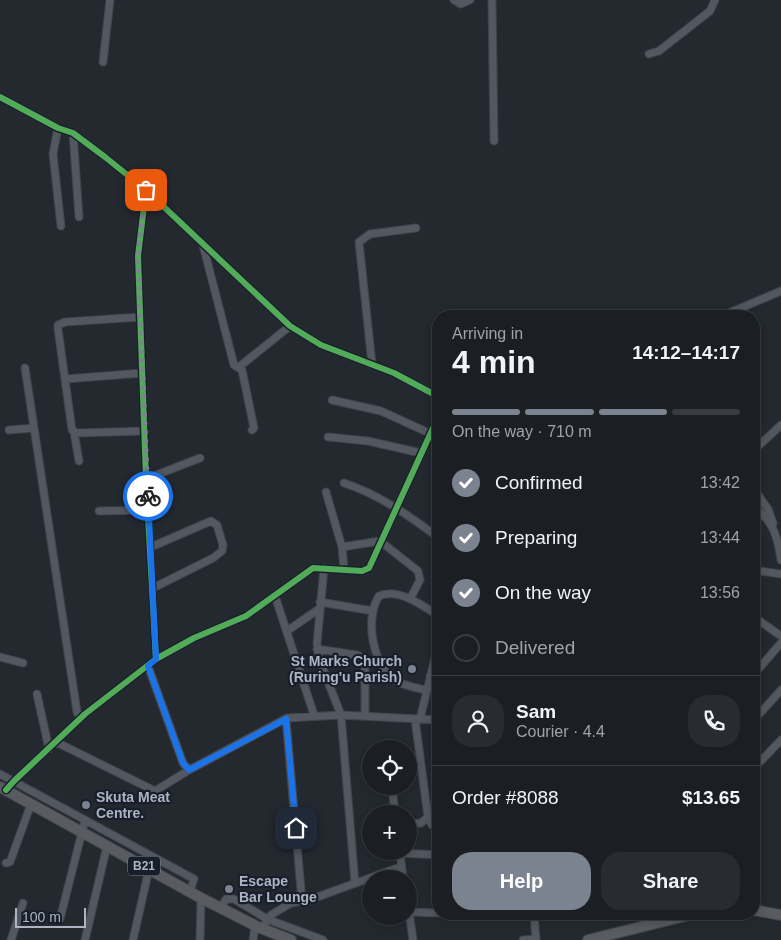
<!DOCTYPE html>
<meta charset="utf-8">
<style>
body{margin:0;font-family:Helvetica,sans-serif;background:#282c31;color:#f1f3f6;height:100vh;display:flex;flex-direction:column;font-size:19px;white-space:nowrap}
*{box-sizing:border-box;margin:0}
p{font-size:16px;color:#a0a2a6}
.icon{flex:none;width:28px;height:28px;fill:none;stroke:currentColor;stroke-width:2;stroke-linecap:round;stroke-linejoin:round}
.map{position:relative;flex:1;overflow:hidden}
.details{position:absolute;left:432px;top:310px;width:328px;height:610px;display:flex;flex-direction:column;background:#1b1f24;border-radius:20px;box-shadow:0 2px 12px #0003,0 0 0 1px #393d41}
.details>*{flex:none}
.controls{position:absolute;left:362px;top:740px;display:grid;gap:10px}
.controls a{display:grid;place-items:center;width:55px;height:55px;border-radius:50%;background:#1b1f24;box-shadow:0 2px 12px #0003,0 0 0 1px #393d41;font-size:25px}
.scale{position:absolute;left:15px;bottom:12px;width:71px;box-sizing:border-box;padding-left:5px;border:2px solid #acb4c3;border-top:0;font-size:14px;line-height:18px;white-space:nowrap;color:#acb4c3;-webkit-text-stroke:4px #181f2a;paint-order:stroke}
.pin{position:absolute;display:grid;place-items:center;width:42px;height:42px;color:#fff;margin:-21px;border-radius:10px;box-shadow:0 2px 8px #0006}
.courier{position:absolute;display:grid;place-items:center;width:50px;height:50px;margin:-25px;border:4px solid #1a73e8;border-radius:50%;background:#fff;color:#222;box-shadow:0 1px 6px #0007}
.headline em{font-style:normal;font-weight:600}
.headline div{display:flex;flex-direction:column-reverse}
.headline{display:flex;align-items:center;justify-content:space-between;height:85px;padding:0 20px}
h1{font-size:32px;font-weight:600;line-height:38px}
.bar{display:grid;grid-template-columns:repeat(4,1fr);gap:8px 5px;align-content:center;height:60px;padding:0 20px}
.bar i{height:6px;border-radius:4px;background:#393d41}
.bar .current{background:#7c8390}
.bar p{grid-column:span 4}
.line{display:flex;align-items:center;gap:12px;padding:0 20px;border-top:1px solid #393d41}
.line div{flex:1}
.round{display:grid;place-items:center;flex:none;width:52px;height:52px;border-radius:20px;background:#282c31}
ol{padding:0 20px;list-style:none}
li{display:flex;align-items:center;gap:15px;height:55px}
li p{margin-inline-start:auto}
li .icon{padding:5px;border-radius:50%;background:#7c8390;color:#fff;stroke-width:4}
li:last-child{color:#a0a2a6}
li i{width:28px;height:28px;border:2px solid #393d41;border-radius:50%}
.button{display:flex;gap:10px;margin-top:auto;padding:10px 20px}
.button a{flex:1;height:58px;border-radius:20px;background:#7c8390;color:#fff;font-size:20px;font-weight:600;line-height:58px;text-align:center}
.button a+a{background:#282c31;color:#f1f3f6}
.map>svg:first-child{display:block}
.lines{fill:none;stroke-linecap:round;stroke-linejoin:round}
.minor-casing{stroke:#404349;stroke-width:9}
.highway-casing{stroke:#40444c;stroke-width:12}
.minor{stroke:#53575f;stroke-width:7}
.highway{stroke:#585b5f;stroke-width:10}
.cycleway-casing{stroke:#181f2a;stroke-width:9}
.cycleway{stroke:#51ab58;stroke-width:6}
.done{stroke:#7c8390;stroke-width:5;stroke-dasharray:0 9}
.route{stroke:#1a73e8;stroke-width:6}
.poi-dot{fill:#7c8390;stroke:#181f2a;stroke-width:2}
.labels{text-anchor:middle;stroke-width:4.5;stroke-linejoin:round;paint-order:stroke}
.shield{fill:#181f2a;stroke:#808795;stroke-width:1}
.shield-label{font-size:12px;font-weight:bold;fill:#acb4c3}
.poi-label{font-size:14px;font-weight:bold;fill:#acb4c3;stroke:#181f2a;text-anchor:start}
</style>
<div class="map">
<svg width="781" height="940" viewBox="0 0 781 940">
<rect width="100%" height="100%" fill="#242930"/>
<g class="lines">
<defs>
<path id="minor" d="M454,0L461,4L470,0
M492,0L494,141
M649,54L659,51L710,11L715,0
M103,62L110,0
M0,97L58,128L73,133L105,157L146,190L290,326L321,345L394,373L439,397
M58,128L53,154L61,226
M73,133L79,217
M146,190L138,256L146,479L156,659
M203,245L234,365L242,370L254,428L252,430
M722,316L781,291
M140,317L65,322L58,325V329L72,430L77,433L145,431
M372,364L359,242L370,234L416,228
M239,367L290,326
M25,368L77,712L80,718
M66,379L142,373
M332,400L381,411L429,433
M9,430L34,428
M74,432L79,461
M328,437L368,441L421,453
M754,450L781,425
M146,479L200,458
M344,483C380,495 408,515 439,538
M754,489L768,509L773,523
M326,492L342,547L344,569
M754,507C773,521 778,537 781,560
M99,511L149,510
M151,547L211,521L217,525L223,545L222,551L213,558L153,588
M342,547L380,541L418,571L420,580L410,599
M324,568L317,643L319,659L341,715L355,883
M754,570L781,574
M275,596L314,715
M320,602L373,611
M754,617L781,636
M287,631L319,609
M317,649L357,655L365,659V716
M0,657L23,663
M148,666L183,763L189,770
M754,674L781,643
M430,676L439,684
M426,690C417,688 405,686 396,681C373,667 364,619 379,596C398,587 423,606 439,616
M37,694L49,749
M286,719L302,901
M415,719L428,817L432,825L439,827
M420,719L439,642
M754,720L781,690
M56,742L155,791L189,770L287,718L341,715L439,720
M387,744L388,749
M754,768L781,740
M0,774L194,879L190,891
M392,786L395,814
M6,790L14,781L85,714L156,659L194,638L246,616L313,568L362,571L369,568L439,415
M409,824L421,823L428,817
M6,863L10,862L31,804
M403,879L400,853L439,855
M221,908L226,899H234L267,919L323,940
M409,911L413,940
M409,912L439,913
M444,914H490
M534,914L536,940
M60,919L85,820
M262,928L271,915L291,903L309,900L400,867
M11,940L23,903
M85,940L107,846
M133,940L149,869
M200,940L201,898
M253,940L255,925
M523,940L536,939"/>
<path id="highway" d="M0,787L201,898L258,927L291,940
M754,910L781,915
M588,940L693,914"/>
</defs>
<use href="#minor" class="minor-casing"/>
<use href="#highway" class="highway-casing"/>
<use href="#minor" class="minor"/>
<use href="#highway" class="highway"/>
<defs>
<path id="cycleway" d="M0,97L58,128L73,133L105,157L146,190L290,326L321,345L394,373L439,397
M146,190L138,256L146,479L156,659
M6,790L14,781L85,714L156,659L194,638L246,616L313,568L362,571L369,568L439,415"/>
</defs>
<use href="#cycleway" class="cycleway-casing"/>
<use href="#cycleway" class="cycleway"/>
</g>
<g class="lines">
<path class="done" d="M146,190L138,256L148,496"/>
<path class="route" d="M148,496L156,659L148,666L183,763L189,770L286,719L296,828"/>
</g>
<g class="poi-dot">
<circle cx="412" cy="669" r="5"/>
<circle cx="86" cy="805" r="5"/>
<circle cx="229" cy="889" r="5"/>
</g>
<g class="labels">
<rect class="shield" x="128" y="856.5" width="32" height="19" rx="4"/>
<g class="shield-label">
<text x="144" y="870">B21</text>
</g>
<g class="poi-label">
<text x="402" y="666" text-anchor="end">St Marks Church<tspan x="402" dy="16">(Ruring'u Parish)</tspan></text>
<text x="96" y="802">Skuta Meat<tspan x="96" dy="16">Centre.</tspan></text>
<text x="239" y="886">Escape<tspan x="239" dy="16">Bar Lounge</tspan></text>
</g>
</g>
</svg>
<div class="controls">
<a><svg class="icon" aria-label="locate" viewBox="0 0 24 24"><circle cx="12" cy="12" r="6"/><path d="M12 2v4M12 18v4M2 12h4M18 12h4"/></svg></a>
<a>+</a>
<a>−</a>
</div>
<div class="scale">100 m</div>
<div class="pin" style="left:146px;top:190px;background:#ea580c"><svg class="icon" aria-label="bag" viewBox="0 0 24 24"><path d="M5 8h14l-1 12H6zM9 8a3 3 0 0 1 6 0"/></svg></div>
<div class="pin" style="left:296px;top:828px;background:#1f2937"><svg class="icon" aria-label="home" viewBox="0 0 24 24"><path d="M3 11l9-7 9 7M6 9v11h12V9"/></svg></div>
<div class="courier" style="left:148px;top:496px"><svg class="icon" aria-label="bike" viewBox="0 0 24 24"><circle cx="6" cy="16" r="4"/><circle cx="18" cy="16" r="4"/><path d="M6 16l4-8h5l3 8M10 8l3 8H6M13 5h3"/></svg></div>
<section class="details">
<div class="headline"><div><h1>4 min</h1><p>Arriving in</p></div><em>14:12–14:17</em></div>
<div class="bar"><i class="current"></i><i class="current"></i><i class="current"></i><i></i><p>On the way · 710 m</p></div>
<ol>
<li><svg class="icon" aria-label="check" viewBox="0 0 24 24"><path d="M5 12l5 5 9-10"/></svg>Confirmed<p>13:42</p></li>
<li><svg class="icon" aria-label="check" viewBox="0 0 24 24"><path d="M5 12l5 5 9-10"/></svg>Preparing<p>13:44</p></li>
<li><svg class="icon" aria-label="check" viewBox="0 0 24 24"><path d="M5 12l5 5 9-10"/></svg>On the way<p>13:56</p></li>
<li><i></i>Delivered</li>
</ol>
<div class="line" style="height:90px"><a class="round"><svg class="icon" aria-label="person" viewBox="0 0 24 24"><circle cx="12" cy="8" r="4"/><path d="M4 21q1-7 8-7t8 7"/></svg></a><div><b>Sam</b><p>Courier · 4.4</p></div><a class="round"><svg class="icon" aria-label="phone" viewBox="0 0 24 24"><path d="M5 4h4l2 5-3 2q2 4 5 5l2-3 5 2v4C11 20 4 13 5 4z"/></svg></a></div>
<div class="line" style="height:65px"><div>Order #8088</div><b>$13.65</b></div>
<div class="button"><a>Help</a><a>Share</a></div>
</section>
</div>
